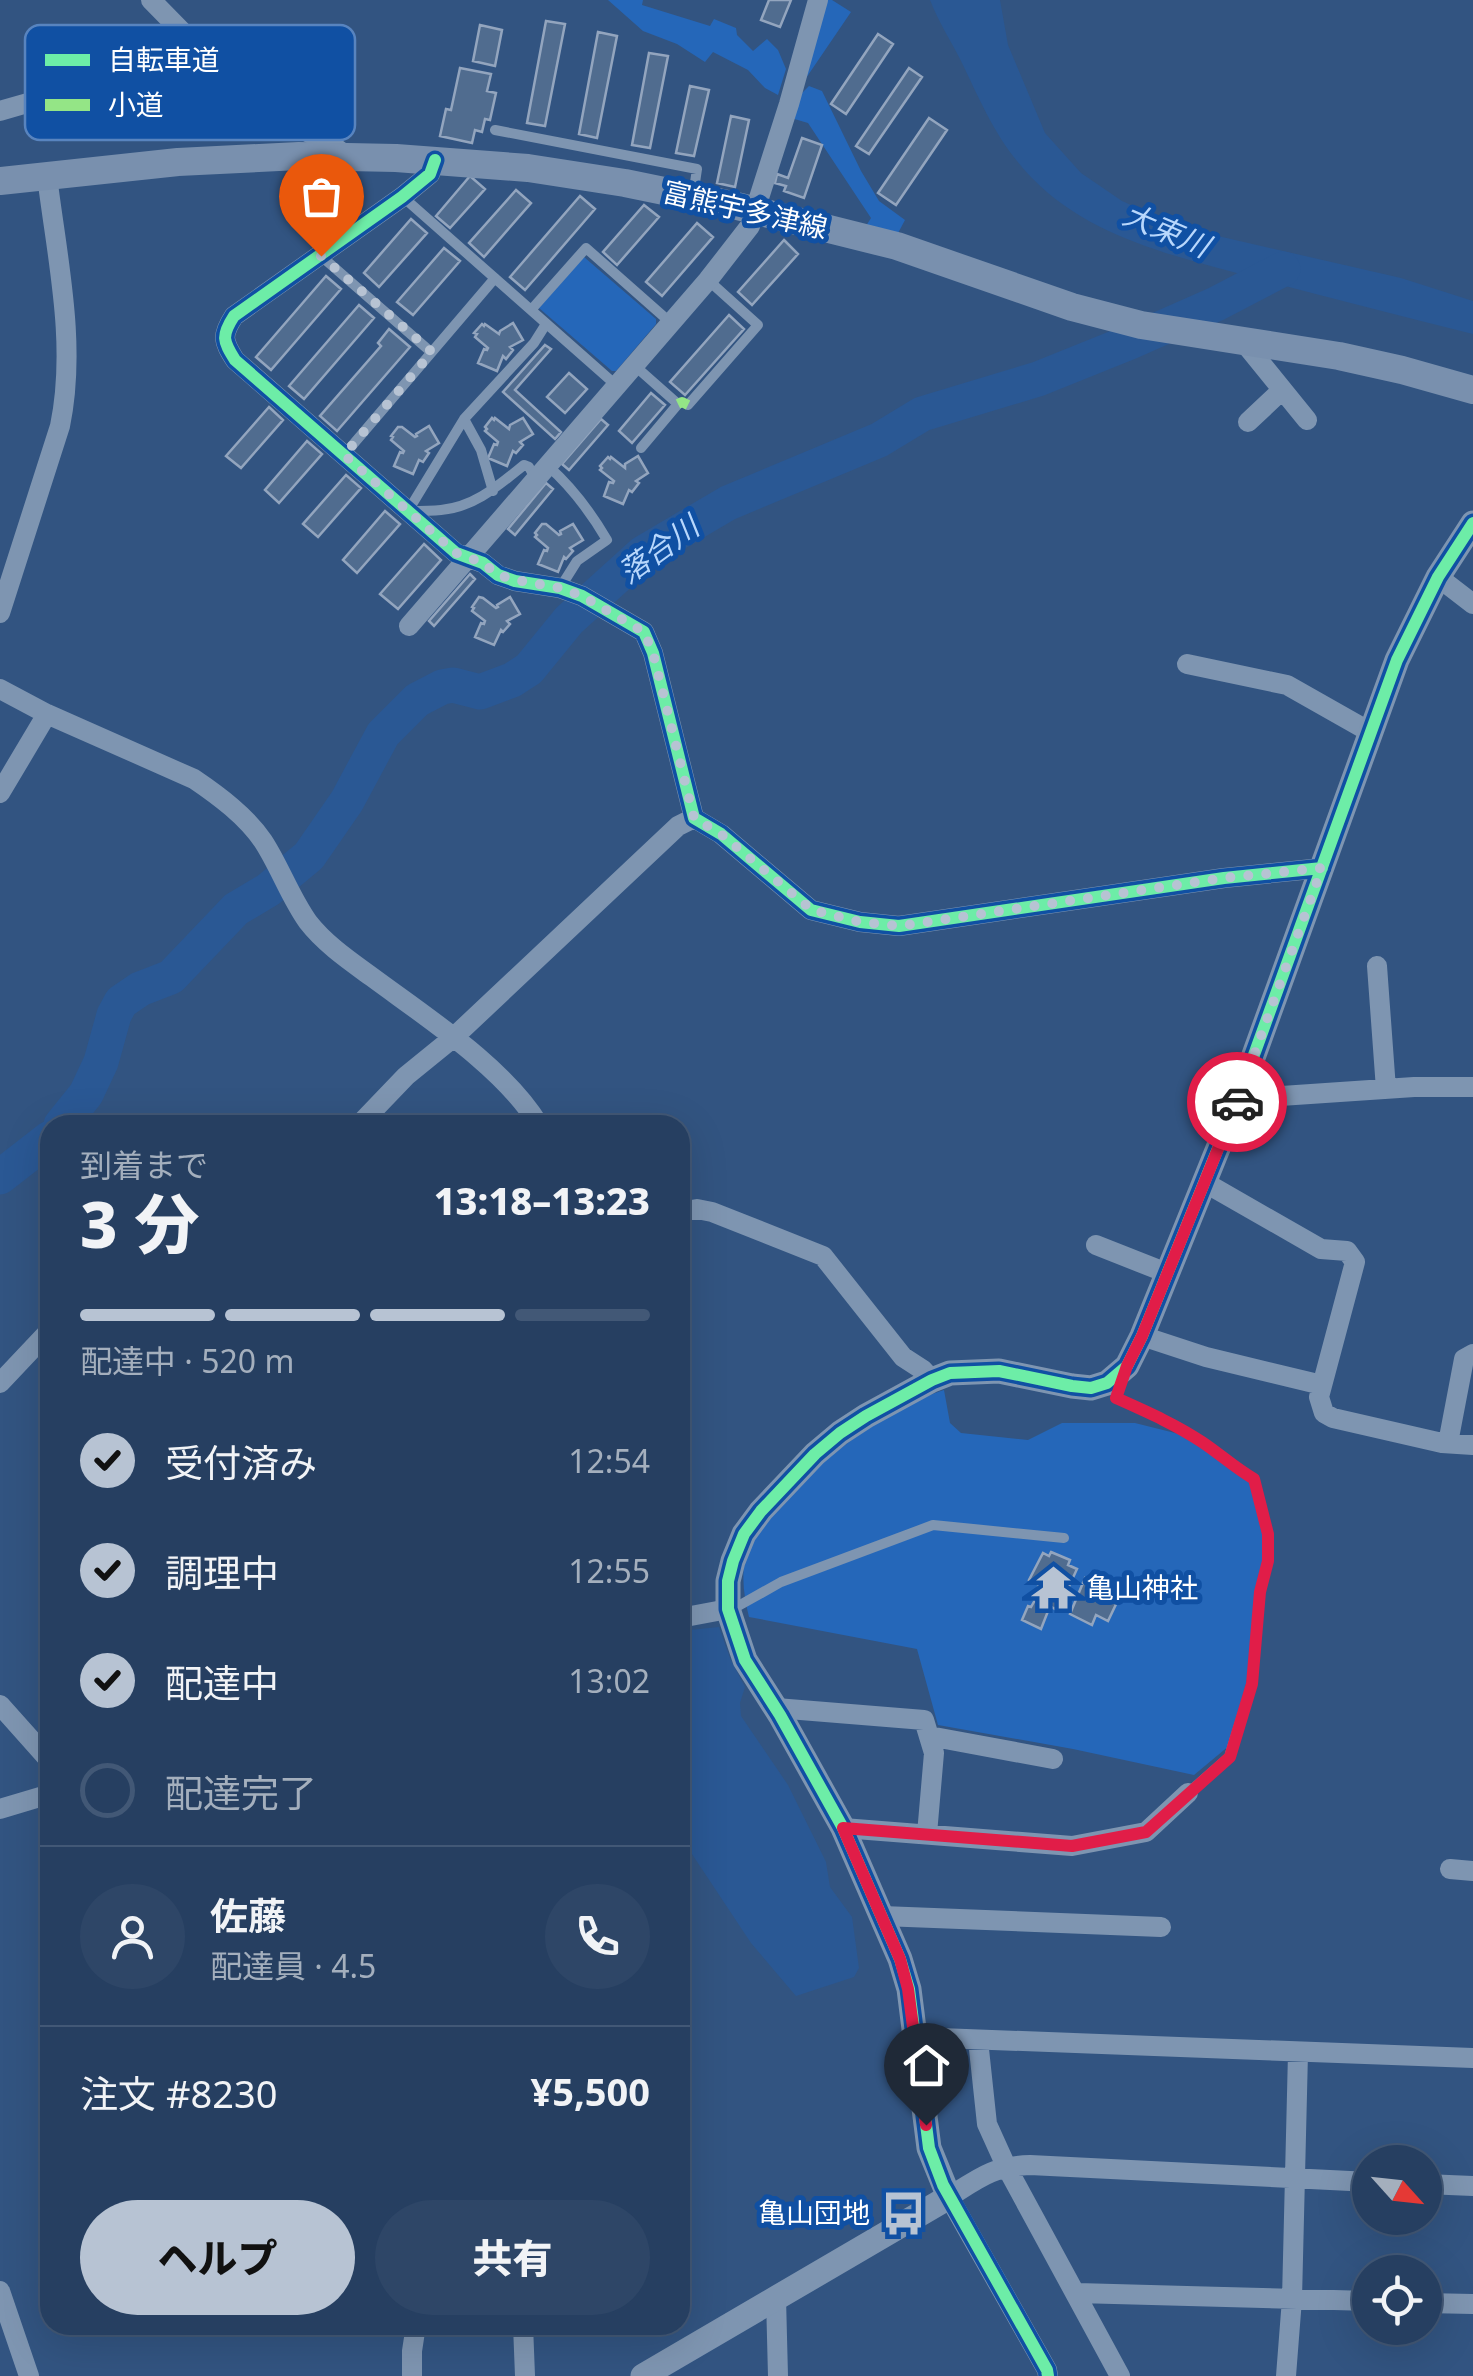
<!DOCTYPE html>
<html lang="ja">
<meta charset="utf-8">
<style>
body{margin:0;font-family:"Noto Sans","Noto Sans JP",sans-serif;background:#2e4667;color:#f1f3f6;height:100vh;display:flex;flex-direction:column;font-size:38px;white-space:nowrap}
*{box-sizing:border-box;margin:0}
p{font-size:32px;color:#a4afbd}
.icon{flex:none;width:55px;height:55px;fill:none;stroke:currentColor;stroke-width:2;stroke-linecap:round;stroke-linejoin:round}
.map{position:relative;flex:1;overflow:hidden}
.sheet{position:absolute;left:40px;top:1115px;width:650px;height:1220px;display:flex;flex-direction:column;background:#263f61;border-radius:30px;box-shadow:0 10px 40px #0002,0 0 0 2px #425876}
.sheet>*{flex:none}
.needle{width:65px;rotate:117deg}
.fabs{position:absolute;left:1352px;top:2145px;display:grid;gap:20px}
.fabs a{display:grid;place-items:center;width:90px;height:90px;border-radius:50%;background:#263f61;box-shadow:0 10px 40px #0002,0 0 0 2px #425876;font-size:50px}
.pin{position:absolute;display:grid;place-items:center;width:85px;height:85px;color:#fff;margin:-102px -42px;border-radius:50% 50% 50% 0;rotate:-45deg;box-shadow:0 0 10px #0007}
.pin .icon{rotate:45deg}
.courier{position:absolute;display:grid;place-items:center;width:100px;height:100px;margin:-50px;border:8px solid #e11d48;border-radius:50%;background:#fff;color:#222;box-shadow:0 2px 12px #0007}
.summary em{font-style:normal;font-weight:800}
.summary div{display:flex;flex-direction:column-reverse}
.summary{display:flex;align-items:center;justify-content:space-between;height:170px;padding:0 40px}
h1{font-size:65px;font-weight:800;line-height:75px}
.bar{display:grid;grid-template-columns:repeat(4,1fr);gap:15px 10px;align-content:center;height:120px;padding:0 40px}
.bar i{height:12px;border-radius:8px;background:#425876}
.bar .active{background:#b7c3d3}
.bar p{grid-column:span 4}
.line{display:flex;align-items:center;gap:25px;padding:0 40px;border-top:2px solid #425876}
.line div{flex:1}
.round{display:grid;place-items:center;flex:none;width:105px;height:105px;border-radius:52px;background:#2e4667}
ol{padding:0 40px;list-style:none}
li{display:flex;align-items:center;gap:30px;height:110px}
li p{margin-inline-start:auto}
li .icon{padding:10px;border-radius:50%;background:#b7c3d3;color:#111;stroke-width:4}
li:last-child{color:#a4afbd}
li i{width:55px;height:55px;border:5px solid #425876;border-radius:50%}
.cta{display:flex;gap:20px;margin-top:auto;padding:20px 40px}
.cta a{flex:1;height:115px;border-radius:60px;background:#b7c3d3;color:#111;font-size:40px;font-weight:800;line-height:115px;text-align:center}
.cta a+a{background:#2e4667;color:#f1f3f6}
.map>svg:first-child{display:block}
.green{fill:#2567b9}
.water{fill:#2a5894}
.lines{fill:none;stroke-linecap:round;stroke-linejoin:round}
.river{stroke:#2a5894;stroke-width:35}
.building{fill:#506c8f;stroke:#93a5be;stroke-width:2.5}
.service{stroke:#7e95b1;stroke-width:10}
.minor{stroke:#7e95b1;stroke-width:20}
.tertiary{stroke:#7e95b1;stroke-width:25}
.secondary{stroke:#7990ae;stroke-width:28}
.quiet{stroke:#94e586;stroke-width:10;stroke-dasharray:20 10;stroke-linecap:butt}
.cycleway-casing{stroke:#1050a3;stroke-width:19}
.cycleway{stroke:#6deda7;stroke-width:12}
.done{stroke:#b7c3d3;stroke-width:10;stroke-dasharray:0 18}
.route{stroke:#e11d48;stroke-width:12}
.labels{text-anchor:middle;stroke-width:10;stroke-linejoin:round;paint-order:stroke}
.street-label{font-size:28px;fill:#fff;stroke:#1050a3}
.poi-label{font-size:28px;fill:#fff;stroke:#1050a3;text-anchor:start}
.water-label{font-size:30px;font-style:italic;fill:#b8d7fc;stroke:#1050a3}
.key{fill:#1050a3;stroke:#5884bf;stroke-width:2.5}
.key-label{font-size:28px;fill:#fff}
</style>
<div class="map">
<svg width="1473" height="2376" viewBox="0 0 1473 2376">
<rect width="100%" height="100%" fill="#325481"/>
<path class="green" d="M608,0H643L642,5L710,26L714,19L736,28L737,35L753,51L767,39L778,50L786,69L778,95L765,88L748,70L713,52L705,62L677,44L643,31Z
M826,0H832L851,12L802,84Z
M809,86L822,91L861,171L879,201L905,220L897,235L866,226L871,218L808,123L791,118L801,94Z
M584,257L656,319V324L616,371H612L539,308Z
M944,1390L950,1423L961,1433L1028,1440L1062,1423H1135L1211,1442L1250,1478L1265,1528V1583L1246,1684L1230,1745L1194,1775L1073,1749L938,1725L917,1649L749,1617C743,1593 739,1565 752,1542C782,1485 883,1409 944,1390Z"/>
<path class="water" d="M930,0H1000L1008,45L1045,133L1081,173L1122,201L1183,228L1401,278L1473,301V334C1401,316 1330,298 1259,279C1179,257 1091,239 1032,178C997,142 982,104 961,61C951,41 938,21 930,0Z
M719,1627L730,1658L745,1687L740,1703L741,1716L788,1785L826,1862L830,1887L852,1917L859,1968L854,1977L796,1996L751,1943L686,1845L680,1842V1631Z"/>
<g class="lines">
<path class="river" d="M61,1125L86,1094L101,1062L114,1015L121,1002L140,989L171,977L236,909L268,890L309,856L347,801L383,734L417,700L442,687L453,685L480,692L512,680L529,669L569,620L643,553L728,503L879,440L922,414L1038,379L1130,342L1216,304L1283,269
M0,1177L50,1138"/>
</g>
<path class="building" d="M769,0H791L780,27L761,20Z
M546,21L565,24L545,126L527,123Z
M480,25L502,30L495,66L473,61Z
M598,32L617,36L597,138L579,134Z
M878,34L893,44L846,114L831,104Z
M649,53L668,56L650,148L632,145Z
M460,68L491,74L487,91L496,93L490,120L485,119L482,132L475,130L472,143L440,136L446,109L451,110Z
M909,68L922,77L869,154L856,146Z
M690,86L709,90L694,156L676,153Z
M731,116L749,120L735,187L717,183Z
M929,118L947,130L896,205L878,193Z
M802,138L822,145L804,198L784,191L786,186L775,183L777,174L788,178Z
M470,176L485,189L450,228L436,216Z
M516,190L531,203L484,257L469,243Z
M580,196L595,209L525,290L510,277Z
M644,205L659,217L617,265L603,252Z
M411,219L427,233L379,287L364,273Z
M697,223L713,237L662,296L646,282Z
M784,240L798,254L752,305L738,292Z
M444,248L460,261L413,315L397,302Z
M326,276L341,289L271,370L256,357Z
M359,305L374,318L304,399L289,386Z
M729,315L744,329L685,395L670,382Z
M513,323L523,340L510,347L513,350L506,359L503,356L497,371L478,363L484,349L487,350L488,348L475,337L477,334L474,333L482,324L484,326L485,324L499,334L500,331Z
M389,329L410,347L337,431L320,416L381,346L378,343Z
M545,345L551,349L515,390L561,432L555,439L503,392Z
M569,373L587,389L565,413L547,397Z
M651,393L665,405L632,443L619,431Z
M269,407L283,420L241,468L226,456Z
M492,418L494,420L495,418L509,429L510,425L523,418L533,434L520,442L523,445L516,453L513,451L507,466L488,458L494,444L497,445L498,442L485,431L487,429L485,427Z
M601,419L608,425L569,470L562,464Z
M429,426L439,443L426,451L429,453L423,462L419,460L413,474L394,466L400,452L403,453L404,451L391,440L393,437L391,436L398,427H402L415,437L417,436L416,434Z
M307,441L322,454L279,503L265,490Z
M638,456L648,473L636,481L639,483L632,492L629,490L623,504L604,496L609,482L613,483L614,481L600,470L602,468L600,466L608,457L610,459L611,457L625,468V464Z
M346,475L361,488L318,537L303,524Z
M546,483L553,489L515,535L508,529Z
M385,511L400,524L357,573L343,560Z
M542,524H546L559,535L561,534L560,531L573,524L583,540L570,548L573,551L566,559L564,557L558,572L538,564L544,550L547,551L548,548L535,537L537,535L535,533Z
M424,544L441,560L398,609L380,594Z
M470,574L475,579L434,626L429,621Z
M479,597L483,598L496,608L498,607L497,605L510,597L520,614L507,621L510,624L503,632L501,630L494,645L475,637L481,623L484,624L485,621L472,611L474,608L472,607Z
M1051,1552L1070,1560L1068,1565L1077,1569L1065,1595L1056,1591L1054,1596L1060,1599L1055,1609L1050,1606L1041,1629L1022,1620L1028,1606L1031,1607L1035,1600L1032,1599L1039,1585L1029,1580L1043,1553L1049,1556Z
M1085,1578L1100,1585L1098,1590L1118,1600L1108,1621L1096,1615L1092,1625L1070,1614Z"/>
<g class="lines">
<path class="service" d="M495,130L697,169L693,196
M403,197L617,386
M321,256L431,352
M531,310L586,248L671,323
M635,366L678,404L641,448
M688,405L758,325L708,280
M464,419L481,450L493,491
M344,455L495,278
M548,466C573,488 590,511 607,540L577,561L560,588
M408,511L464,419L534,343L546,324
M409,511C420,511 431,511 441,510C475,507 499,485 524,465L529,467L536,480
M1123,1376L1116,1398C1145,1411 1175,1424 1202,1442C1220,1454 1235,1468 1254,1479L1268,1534V1561L1260,1592L1252,1684L1229,1757L1188,1793
M728,1609L740,1605L781,1582L933,1525L1064,1538"/>
<path class="minor" d="M151,0L203,53L212,83
M0,111L31,102L122,86L212,83L329,143L347,156
M435,160L430,174L402,197L234,316C221,336 223,341 235,360L456,553L483,563L498,575L515,581L560,588L582,596L644,632L653,653L694,818L721,834L811,910L860,922L899,926L1224,878L1322,868
M1242,340L1307,420
M1248,422L1282,390
M1438,577L1473,604
M0,613L60,426C77,344 57,258 47,176
M409,626L708,280L750,226L789,104L818,0
M1187,664L1287,685L1370,732
M0,689L47,714L194,779C219,796 246,816 263,841C280,867 290,897 308,922C325,944 350,961 372,977C426,1017 505,1068 539,1125
M0,793L47,714
M1377,966L1386,1089
M1238,1099L1414,1087H1473
M359,1125L406,1076L454,1037L678,826L694,818
M1204,1182L1321,1249L1347,1251L1355,1262L1319,1397L1324,1413L1333,1418L1442,1443L1473,1445
M680,1212L697,1209L712,1212L823,1256L903,1357L923,1370L932,1380
M1096,1245L1167,1273
M1142,1336L1206,1357L1322,1385
M0,1383L50,1330
M1448,1443L1464,1359L1473,1354
M680,1618L728,1609
M0,1705L50,1761
M776,1708L924,1720L934,1753L927,1834
M929,1736L1053,1759
M0,1809L50,1794
M843,1828L1072,1846L1146,1832L1188,1793
M1450,1869L1473,1871
M882,1916L1161,1927
M914,2037L1473,2058
M978,2040L987,2124L1006,2166L1120,2376
M1425,2184L1473,2186
M0,2291L29,2376
M1077,2293L1370,2301
M776,2298L778,2376
M1425,2303L1473,2304
M523,2325L525,2376
M412,2376V2351L416,2325
M1048,2376L1047,2370L949,2197C979,2178 993,2166 1030,2165L1370,2182
M1286,2376L1292,2299L1298,2053"/>
<path class="tertiary" d="M643,2376L949,2197L929,2148L909,1989L900,1959L843,1828L780,1715L745,1660L728,1609V1581L733,1561L744,1534L761,1511L815,1454L840,1433L866,1416L932,1380L950,1373L999,1371L1072,1386L1091,1388L1107,1383L1127,1366L1142,1336L1238,1099L1397,660L1438,577L1473,523"/>
<path class="secondary" d="M0,181L178,162L299,156L396,158L528,168L625,183L737,206L897,246L1072,307L1141,325L1339,356L1402,370L1473,390"/>
<path class="quiet" d="M678,404L682,402L688,405"/>
<defs>
<path id="cycleway" d="M435,160L430,174L402,197L234,316C221,336 223,341 235,360L456,553L483,563L498,575L515,581L560,588L582,596L644,632L653,653L694,818L721,834L811,910L860,922L899,926L1224,878L1322,868
M1048,2376L1047,2370L943,2185L929,2148L909,1989L900,1959L843,1828L780,1715L745,1660L728,1609V1581L733,1561L744,1534L761,1511L815,1454L840,1433L866,1416L932,1380L950,1373L999,1371L1072,1386L1091,1388L1107,1383L1127,1366L1142,1336L1238,1099L1397,660L1438,577L1473,523"/>
</defs>
<use href="#cycleway" class="cycleway-casing"/>
<use href="#cycleway" class="cycleway"/>
</g>
<g class="lines">
<path class="done" d="M321,256L432,352L344,455L456,553L483,563L498,575L516,580L560,588L582,596L644,632L653,653L694,818L721,834L812,910L860,922L900,926L1224,878L1322,868L1237,1102"/>
<path class="route" d="M926,2125L908,1989L900,1959L843,1828L1072,1846L1146,1832L1230,1757L1252,1684L1260,1592L1268,1561V1534L1254,1479C1235,1468 1220,1454 1202,1442C1175,1424 1145,1411 1116,1398L1127,1366L1142,1336L1237,1102"/>
</g>
<defs>
<symbol id="temple-bare" viewBox="-9 -9 18 18"><path d="M0-6L5-2H3V0L6.5 2.5H4V6H1.5V3h-3V6H-4V2.5H-6.5L-3 0V-2H-5Z" fill="#b7c3d3" stroke="#1050a3" stroke-width="2.5" paint-order="stroke"/></symbol>
<symbol id="bus-bare" viewBox="-9 -9 18 18"><path d="M-5-6H5V4H4V6H2V4H-2V6H-4V4H-5ZM-3.5-4V0h7V-4ZM-3.5 1.2v1.5H-2V1.2ZM2 1.2v1.5H3.5V1.2Z" fill="#b7c3d3" stroke="#1050a3" stroke-width="2.5" paint-order="stroke"/></symbol>
</defs>
<g fill-rule="evenodd">
<use href="#temple-bare" x="1022" y="1556" width="63" height="63"/>
<use href="#bus-bare" x="872" y="2182" width="63" height="63"/>
</g>
<g class="labels">
<g class="street-label">
<text transform="translate(745 210) rotate(13)" y="10">富熊宇多津線</text>
</g>
<g class="poi-label">
<text x="1086" y="1598">亀山神社</text>
<text x="870" y="2223" text-anchor="end">亀山団地</text>
</g>
<g class="water-label">
<text transform="translate(1166 231) rotate(23)" y="10">大束川</text>
<text transform="translate(659 550) rotate(-36)" y="10">落合川</text>
</g>
</g>
<rect x="25" y="25" width="330" height="115" rx="15" class="key"/>
<rect x="45" y="54" width="45" height="12" fill="#6deda7"/>
<rect x="45" y="99" width="45" height="12" fill="#94e586"/>
<g class="key-label">
<text x="108" y="70">自転車道</text>
<text x="108" y="115">小道</text>
</g>
</svg>
<div class="fabs">
<a><svg class="needle" viewBox="-14 -14 28 28"><path d="M0-13l5 13h-10z" fill="#e53935"/><path d="M0 13l5-13h-10z" fill="#a4afbd"/></svg></a>
<a><svg class="icon" aria-label="locate" viewBox="0 0 24 24"><circle cx="12" cy="12" r="6"/><path d="M12 2v4M12 18v4M2 12h4M18 12h4"/></svg></a>
</div>
<div class="pin" style="left:321px;top:256px;background:#ea580c"><svg class="icon" aria-label="bag" viewBox="0 0 24 24"><path d="M5 8h14l-1 12H6zM9 8a3 3 0 0 1 6 0"/></svg></div>
<div class="pin" style="left:926px;top:2125px;background:#1f2937"><svg class="icon" aria-label="home" viewBox="0 0 24 24"><path d="M3 11l9-7 9 7M6 9v11h12V9"/></svg></div>
<div class="courier" style="left:1237px;top:1102px"><svg class="icon" aria-label="car" viewBox="0 0 24 24"><path d="M5 17H2v-5l4-1 3-4h7l3 4 3 1v5h-3M9 17h6M6 11h13"/><circle cx="7" cy="17" r="2"/><circle cx="17" cy="17" r="2"/></svg></div>
<section class="sheet">
<div class="summary"><div><h1>3 分</h1><p>到着まで</p></div><em>13:18–13:23</em></div>
<div class="bar"><i class="active"></i><i class="active"></i><i class="active"></i><i></i><p>配達中 · 520 m</p></div>
<ol>
<li><svg class="icon" aria-label="check" viewBox="0 0 24 24"><path d="M5 12l5 5 9-10"/></svg>受付済み<p>12:54</p></li>
<li><svg class="icon" aria-label="check" viewBox="0 0 24 24"><path d="M5 12l5 5 9-10"/></svg>調理中<p>12:55</p></li>
<li><svg class="icon" aria-label="check" viewBox="0 0 24 24"><path d="M5 12l5 5 9-10"/></svg>配達中<p>13:02</p></li>
<li><i></i>配達完了</li>
</ol>
<div class="line" style="height:180px"><a class="round"><svg class="icon" aria-label="person" viewBox="0 0 24 24"><circle cx="12" cy="8" r="4"/><path d="M4 21q1-7 8-7t8 7"/></svg></a><div><b>佐藤</b><p>配達員 · 4.5</p></div><a class="round"><svg class="icon" aria-label="phone" viewBox="0 0 24 24"><path d="M5 4h4l2 5-3 2q2 4 5 5l2-3 5 2v4C11 20 4 13 5 4z"/></svg></a></div>
<div class="line" style="height:130px"><div>注文 #8230</div><b>¥5,500</b></div>
<div class="cta"><a>ヘルプ</a><a>共有</a></div>
</section>
</div>
